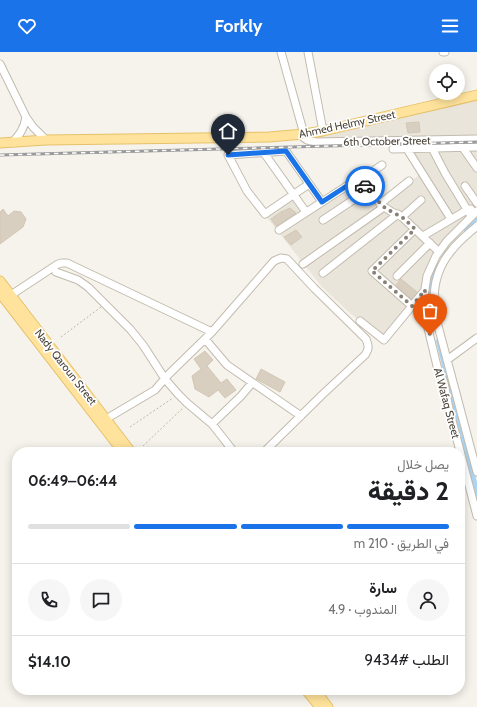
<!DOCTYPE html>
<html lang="ar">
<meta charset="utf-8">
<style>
body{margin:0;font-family:Cabin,Vazirmatn,sans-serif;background:#f6f6f6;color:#202124;direction:rtl;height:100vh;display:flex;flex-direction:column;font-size:15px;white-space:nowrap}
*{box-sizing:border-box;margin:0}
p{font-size:13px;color:#757577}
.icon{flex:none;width:22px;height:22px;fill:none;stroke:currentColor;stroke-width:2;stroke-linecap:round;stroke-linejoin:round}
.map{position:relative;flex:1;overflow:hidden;direction:ltr}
.details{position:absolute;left:12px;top:395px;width:453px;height:248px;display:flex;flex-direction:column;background:#fff;border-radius:16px;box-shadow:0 2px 10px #0003;direction:rtl}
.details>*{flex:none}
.tools{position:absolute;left:429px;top:12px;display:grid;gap:8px}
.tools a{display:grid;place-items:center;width:36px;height:36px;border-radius:50%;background:#fff;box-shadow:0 2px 10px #0003;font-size:20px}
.pin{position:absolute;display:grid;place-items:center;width:34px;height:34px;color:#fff;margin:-41px -17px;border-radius:50% 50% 50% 0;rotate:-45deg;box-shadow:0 0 4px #0007}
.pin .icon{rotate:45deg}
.courier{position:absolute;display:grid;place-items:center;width:40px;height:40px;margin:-20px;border:3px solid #1a73e8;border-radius:50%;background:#fff;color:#222;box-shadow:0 1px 5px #0007}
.summary em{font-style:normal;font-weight:800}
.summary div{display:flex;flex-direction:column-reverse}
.summary{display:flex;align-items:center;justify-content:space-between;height:68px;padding:0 16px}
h1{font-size:26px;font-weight:800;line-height:30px}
.bar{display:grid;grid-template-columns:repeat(4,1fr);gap:6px 4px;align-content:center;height:48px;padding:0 16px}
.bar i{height:5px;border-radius:3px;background:#e0e0e0}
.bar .active{background:#1a73e8}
.bar p{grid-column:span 4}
.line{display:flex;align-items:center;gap:10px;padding:0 16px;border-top:1px solid #e0e0e0}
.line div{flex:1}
.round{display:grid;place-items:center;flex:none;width:42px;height:42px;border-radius:21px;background:#f6f6f6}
header{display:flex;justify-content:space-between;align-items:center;height:52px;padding:0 16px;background:#1a73e8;color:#fff;font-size:18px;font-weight:800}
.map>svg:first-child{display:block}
.residential{fill:#eae5da}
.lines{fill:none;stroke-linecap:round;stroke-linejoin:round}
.canal{stroke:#a9d4f2;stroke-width:6}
.building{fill:#d8cfc1;stroke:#d3c7b4}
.minor-casing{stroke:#c2bbae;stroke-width:9}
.major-casing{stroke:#e6c16a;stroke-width:11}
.path{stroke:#c4b79f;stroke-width:1;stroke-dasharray:2 2;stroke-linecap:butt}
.minor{stroke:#fff;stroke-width:7}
.major{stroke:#ffe39c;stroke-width:9}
.rail-casing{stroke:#9a9a9a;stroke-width:3}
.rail{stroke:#fff;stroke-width:1.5;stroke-dasharray:4.5;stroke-linecap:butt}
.done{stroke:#878178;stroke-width:4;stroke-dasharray:0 7.2}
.route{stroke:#1a73e8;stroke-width:5}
.labels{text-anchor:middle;stroke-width:3.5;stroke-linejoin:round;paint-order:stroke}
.street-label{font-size:11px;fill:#4b4439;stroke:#fff}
</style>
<header><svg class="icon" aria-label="menu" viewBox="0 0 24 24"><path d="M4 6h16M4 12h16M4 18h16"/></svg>Forkly<svg class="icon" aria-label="heart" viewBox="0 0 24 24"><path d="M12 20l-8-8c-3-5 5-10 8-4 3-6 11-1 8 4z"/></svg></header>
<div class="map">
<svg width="477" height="655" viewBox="0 0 477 655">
<rect width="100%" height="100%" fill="#f6f3ec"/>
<path class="residential" d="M477,43V87L316,90L304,82Z
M477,95V159L438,199L381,152L423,120L408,97Z
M359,127L438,200L424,237L384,287L351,262L322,235L265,163L293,142L306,160Z"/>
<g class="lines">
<path class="canal" d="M465,176L477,165
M435,214L433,217L428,248L435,275
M439,289L477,443"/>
</g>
<path class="building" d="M419,70L420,80L408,81L406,71Z
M290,156L296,161L276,174L271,167L281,160Z
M3,157L8,164L14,159L21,160L26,167L23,175L0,192V160Z
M296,178L302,185L291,193L284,185Z
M401,227L417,240L411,247L396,233Z
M205,299L213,308L207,314L221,331L227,327L236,338L225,346L218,338L209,345L195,337L192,324L201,317L194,307Z
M261,317L285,330L280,340L256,327Z"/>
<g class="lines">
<defs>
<path id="minor" d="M281,0L304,82
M308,0L323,79
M443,0H445
M0,12L26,65L33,75L46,88
M300,83L307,88L316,90L477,87
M12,91C20,82 24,77 26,65
M432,96L445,121L471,164
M463,96L477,116
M393,97L477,95
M407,97L451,167
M264,101L306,160
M360,128L382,113
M309,132L265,162L247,139L228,103L286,99L322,150
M465,134L477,151
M380,152L409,129
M477,159L447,189L436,204L427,224L424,244V253L426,268L437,314L444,331L449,357L477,464
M402,165L421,148
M323,168L368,138
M477,174C468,182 459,189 452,198C434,219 431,244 437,270L477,420
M279,178L359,126L374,145L384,155
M423,184L467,158L471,157
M303,212L384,155L392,160L402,165L438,199
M56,220L78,228L88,235L130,277L143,293L165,327L178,342L187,351L212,372L234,400
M323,221L398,162
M397,224L430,191
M11,243L58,212L62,211H67L212,280
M412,254L372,219L415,177
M360,269L384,288L425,238
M205,287L227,313L301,364
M447,308L477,286
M106,367L155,338L168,323L212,280L274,209L281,206L287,207L314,236L366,287C369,294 369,297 365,303L323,342L264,400
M212,372L241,344L252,331"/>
<path id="major" d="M0,91L46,88L269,85L304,82L323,79L477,43
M0,229L131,400
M0,241L123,400
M306,638L320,655
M315,638L328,655"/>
</defs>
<use href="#minor" class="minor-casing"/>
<use href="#major" class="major-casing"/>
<path class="path" d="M61,285L101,255
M130,375L173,346
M143,394L183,356"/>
<use href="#minor" class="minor"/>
<use href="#major" class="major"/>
<defs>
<path id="rail" d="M0,103L477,90"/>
</defs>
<use href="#rail" class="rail-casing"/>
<use href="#rail" class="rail"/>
</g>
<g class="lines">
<path class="done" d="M365,134L374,145L384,155L392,160L402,165L415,177L372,219L412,254L425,238L424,253L430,283"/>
<path class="route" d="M228,103L286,99L322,150L359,126L365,134"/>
</g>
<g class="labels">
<g class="street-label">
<text transform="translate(347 72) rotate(-12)" y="4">Ahmed Helmy Street</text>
<text transform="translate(387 89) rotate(-1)" y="4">6th October Street</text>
<text transform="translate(66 315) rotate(52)" y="4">Nady Qaroun Street</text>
<text transform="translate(447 351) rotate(75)" y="4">Al Wafaq Street</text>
</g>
</g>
</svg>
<div class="tools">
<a><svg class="icon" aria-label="locate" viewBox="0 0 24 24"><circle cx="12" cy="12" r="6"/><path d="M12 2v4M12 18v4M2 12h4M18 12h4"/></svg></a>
</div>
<div class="pin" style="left:430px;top:283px;background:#ea580c"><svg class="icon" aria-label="bag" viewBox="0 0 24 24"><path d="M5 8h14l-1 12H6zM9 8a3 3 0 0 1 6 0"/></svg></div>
<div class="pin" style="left:228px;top:103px;background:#1f2937"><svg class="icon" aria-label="home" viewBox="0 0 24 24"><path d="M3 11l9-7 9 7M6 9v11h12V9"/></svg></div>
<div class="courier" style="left:365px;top:134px"><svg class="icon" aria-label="car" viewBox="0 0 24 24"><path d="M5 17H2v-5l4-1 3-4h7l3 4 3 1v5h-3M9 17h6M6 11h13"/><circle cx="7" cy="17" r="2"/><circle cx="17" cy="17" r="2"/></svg></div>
<section class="details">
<div class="summary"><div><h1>2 دقيقة</h1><p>يصل خلال</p></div><em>06:44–06:49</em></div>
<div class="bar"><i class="active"></i><i class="active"></i><i class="active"></i><i></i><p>في الطريق · 210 m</p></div>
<div class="line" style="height:72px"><a class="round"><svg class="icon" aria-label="person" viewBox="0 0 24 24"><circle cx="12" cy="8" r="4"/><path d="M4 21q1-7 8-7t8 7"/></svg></a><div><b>سارة</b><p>المندوب · 4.9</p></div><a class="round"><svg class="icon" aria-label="chat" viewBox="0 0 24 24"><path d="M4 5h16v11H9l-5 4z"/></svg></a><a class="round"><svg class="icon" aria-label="phone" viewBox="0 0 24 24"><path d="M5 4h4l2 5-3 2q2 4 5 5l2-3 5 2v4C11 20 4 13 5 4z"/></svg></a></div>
<div class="line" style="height:52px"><div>الطلب #9434</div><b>$14.10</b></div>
</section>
</div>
